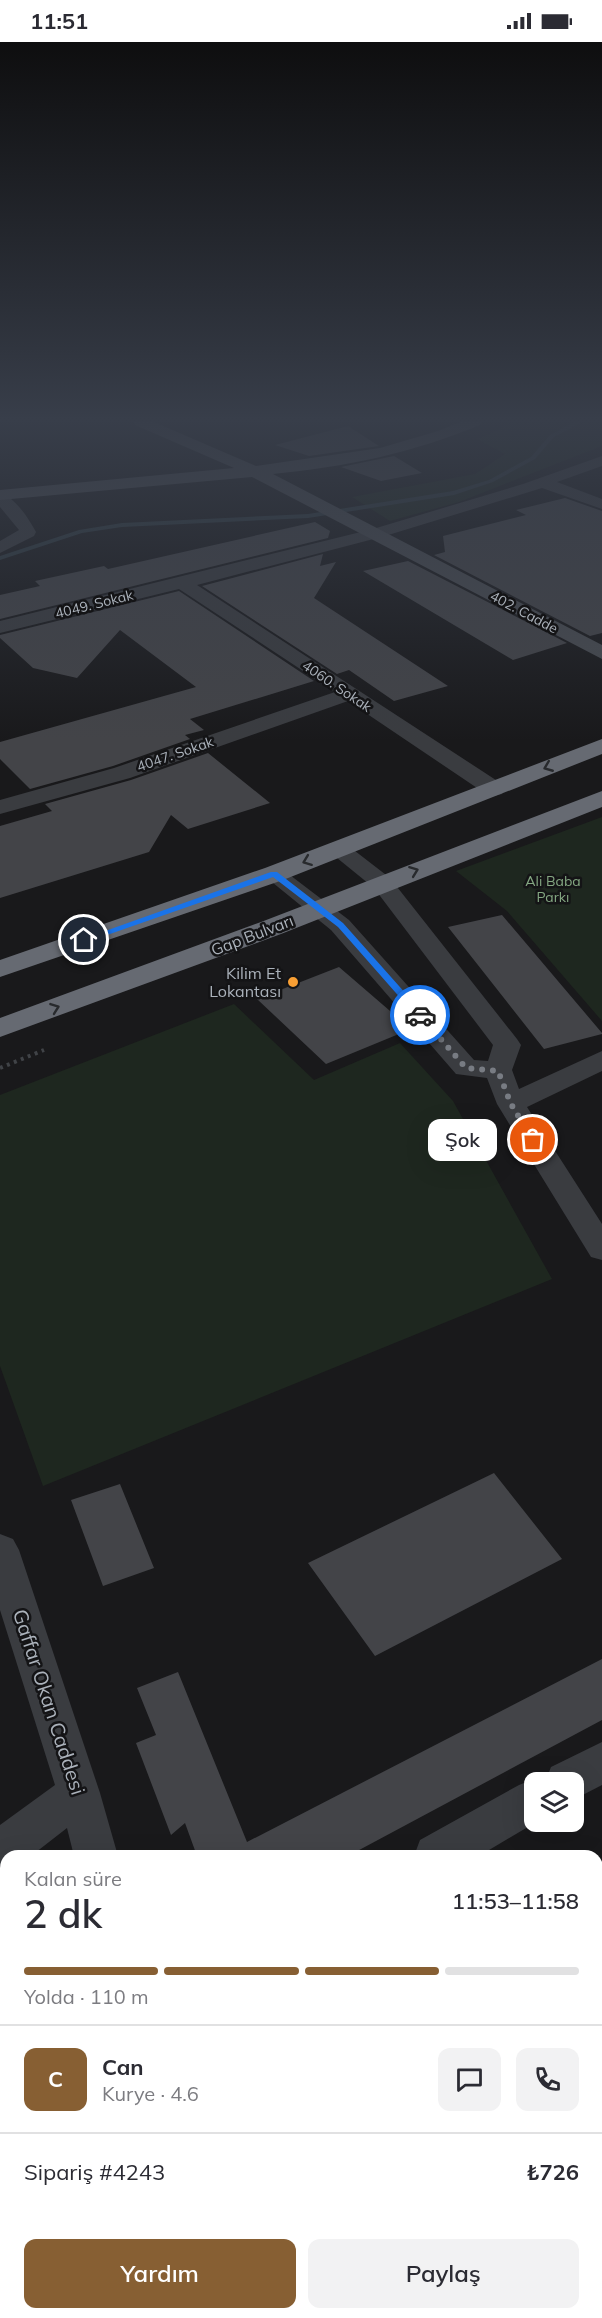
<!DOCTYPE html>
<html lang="tr">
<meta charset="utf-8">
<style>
body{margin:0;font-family:Mulish,sans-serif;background:#f2f2f3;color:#2b2b33;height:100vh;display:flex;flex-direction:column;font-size:22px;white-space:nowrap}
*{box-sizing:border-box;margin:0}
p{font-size:20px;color:#7c7c81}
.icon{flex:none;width:33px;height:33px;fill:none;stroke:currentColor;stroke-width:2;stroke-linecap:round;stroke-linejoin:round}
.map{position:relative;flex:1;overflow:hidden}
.details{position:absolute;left:0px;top:1808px;width:603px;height:470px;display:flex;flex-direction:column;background:#fff;border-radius:18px 18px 0 0;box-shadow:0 6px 24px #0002}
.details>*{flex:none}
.fabs{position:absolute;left:524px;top:1730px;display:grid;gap:12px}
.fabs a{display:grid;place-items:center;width:60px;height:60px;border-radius:12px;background:#fff;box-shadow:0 6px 24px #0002;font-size:30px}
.pin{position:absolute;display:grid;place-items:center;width:51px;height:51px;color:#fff;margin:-26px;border:3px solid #fff;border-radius:50%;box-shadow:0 2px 6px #0007}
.courier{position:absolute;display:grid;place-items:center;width:60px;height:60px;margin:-30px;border:4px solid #1a73e8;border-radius:50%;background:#fff;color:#222;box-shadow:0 2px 8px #0007}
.bubble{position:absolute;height:42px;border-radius:12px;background:#fff;box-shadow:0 6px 24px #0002;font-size:20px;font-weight:600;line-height:42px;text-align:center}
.overview em{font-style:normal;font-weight:600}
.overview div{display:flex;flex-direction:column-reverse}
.overview{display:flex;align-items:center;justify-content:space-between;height:102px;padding:0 24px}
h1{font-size:39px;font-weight:600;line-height:45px}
.bar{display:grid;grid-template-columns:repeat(4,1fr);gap:9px 6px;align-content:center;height:72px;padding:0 24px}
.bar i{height:8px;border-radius:4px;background:#e1e1e2}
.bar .current{background:#875f33}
.bar p{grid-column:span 4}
.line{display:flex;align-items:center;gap:15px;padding:0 24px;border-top:2px solid #e1e1e2}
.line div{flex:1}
.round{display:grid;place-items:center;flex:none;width:63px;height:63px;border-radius:12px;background:#f2f2f3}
.cta{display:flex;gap:12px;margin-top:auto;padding:12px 24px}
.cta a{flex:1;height:69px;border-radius:12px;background:#875f33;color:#fff;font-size:24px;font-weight:600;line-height:69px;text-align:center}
.cta a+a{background:#f2f2f3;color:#2b2b33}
.status{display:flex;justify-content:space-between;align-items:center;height:42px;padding:0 30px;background:#fff;direction:ltr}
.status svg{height:16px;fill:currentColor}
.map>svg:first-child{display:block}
.green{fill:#1e271f}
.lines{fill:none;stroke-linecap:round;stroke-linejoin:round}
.stream{fill:#2e3a40;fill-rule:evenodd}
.building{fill:#434448}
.path{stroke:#404347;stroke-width:4;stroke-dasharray:3 4.5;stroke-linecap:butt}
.street{fill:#3a3c40;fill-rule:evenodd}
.secondary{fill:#484b50;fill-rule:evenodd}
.highway{fill:#666a72;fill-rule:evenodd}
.oneway{stroke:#282a2d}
.route{fill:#1a73e8}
.done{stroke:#787c83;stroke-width:6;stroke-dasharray:0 10.8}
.poi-dot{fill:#f89f34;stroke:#141416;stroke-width:2}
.labels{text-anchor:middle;stroke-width:5;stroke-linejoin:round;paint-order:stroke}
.far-street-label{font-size:14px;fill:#abb2bb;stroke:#141416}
.far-park-label{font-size:14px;fill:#84a782;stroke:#141416}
.street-label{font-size:16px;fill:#abb2bb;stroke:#141416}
.poi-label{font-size:16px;fill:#abb2bb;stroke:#141416;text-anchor:end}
.near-street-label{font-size:20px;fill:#abb2bb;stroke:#141416}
</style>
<div class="status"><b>11:51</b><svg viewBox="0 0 49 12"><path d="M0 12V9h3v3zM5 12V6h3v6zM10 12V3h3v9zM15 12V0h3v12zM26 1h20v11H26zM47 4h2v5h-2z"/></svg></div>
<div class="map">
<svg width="602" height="2276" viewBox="0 0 602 2276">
<rect width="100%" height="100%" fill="#19191b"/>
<path class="green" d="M508,380H602V404L459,460L390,479L352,455L475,432L505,412L477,397L497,389Z
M602,775V979L507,869L456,829Z
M234,962L314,1038L400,1001L453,1059L552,1237L43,1444L0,1324V1053Z"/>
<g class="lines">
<path class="stream" d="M574,380H582L554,395L535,417L493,440L454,453L308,476L122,485L82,491L0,518V514L79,488L122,481L308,472L453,449L489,438L531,415L550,393Z"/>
</g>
<path class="building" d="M348,384L379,404L309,414L275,403Z
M394,414L422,431L381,439L341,425Z
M565,456L602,469V591L590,594L434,513L445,510L443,494L526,473L516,468Z
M315,480L330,489L328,496L0,577V553L40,544L35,539L104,524L108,527Z
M323,512L320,524L336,520L314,556L448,644L394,659L349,628L337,632L202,544Z
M408,519L567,601L513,618L363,529Z
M179,549L314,639L190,677L204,688L185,693L190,697L113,724L30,747L0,717V700L196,645L120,588L77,636L33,626L0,596V593Z
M208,711L270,761L188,787L171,773L149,810L0,856V784L52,769L45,762L131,738Z
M502,873L602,991V992L544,1007L448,885Z
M339,925L411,987L326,1022L257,957Z
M494,1431L562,1517L375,1614L308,1521Z
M120,1442L154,1526L103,1544L71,1458Z
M602,1617V1678L348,1814H197L185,1781L171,1793L136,1701L156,1693L137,1646L178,1630L247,1800Z"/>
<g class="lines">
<path class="path" d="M0,1026L44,1008"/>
<path class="street" d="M602,414V424L557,440L602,457V467L542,446L385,494L197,543L502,742L505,747L502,752L494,754L486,752L348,659L130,736L0,772V758L114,726L335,650L179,547L0,591V579L373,487L523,442Z
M0,451C15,455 29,477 36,490L34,494L0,511V499L19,488L0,465Z
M338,800L346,802L390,836L517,997L521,1003L512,1028L519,1047L602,1009V1029L527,1065L602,1182V1218L591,1215L497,1062L487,1036L456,1032L331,888L262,832L266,827L274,825L282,827L349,878L474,1018L488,1019L493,1003L374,846L326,807L330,802Z
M0,1492L13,1497L19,1508L100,1751L118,1814H74L67,1786L31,1814H6V1829L0,1832V1783L55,1743L0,1568Z
M602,1700V1743L573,1758V1740H545L551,1725Z
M534,1737L541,1740H534V1779H538L479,1814H414L420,1798L519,1743Z
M234,2271H288L290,2276H236Z"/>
<path class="secondary" d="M133,380H154L256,424L380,406L438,389L460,380H482L480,383C413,411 345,425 273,432L602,603V617L252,435L0,458V448L234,426L135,383Z"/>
<path class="highway" d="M602,697V712L283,838L0,935V918L265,826Z
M602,749V765L281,892L0,995V976L261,880Z"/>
</g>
<defs><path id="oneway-chevron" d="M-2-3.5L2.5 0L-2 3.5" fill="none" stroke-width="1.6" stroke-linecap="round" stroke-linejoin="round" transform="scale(1.5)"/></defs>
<g class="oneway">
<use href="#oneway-chevron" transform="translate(548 725) rotate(158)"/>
<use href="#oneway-chevron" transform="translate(307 819) rotate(159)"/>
<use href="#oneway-chevron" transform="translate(414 829) rotate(-21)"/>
<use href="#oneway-chevron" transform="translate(55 966) rotate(-20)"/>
</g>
<linearGradient id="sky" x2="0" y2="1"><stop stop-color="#0e0e0f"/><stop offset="0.54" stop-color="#383e4a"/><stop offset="1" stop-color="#383e4a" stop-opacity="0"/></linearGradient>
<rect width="602" height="699" fill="url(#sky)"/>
<path class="route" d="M271,830H277L343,881L423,971V975H417L338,885L273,835L87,900L80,898Z"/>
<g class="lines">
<path class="done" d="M420,973L466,1026L498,1029L511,1062L533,1098"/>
</g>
<circle class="poi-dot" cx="293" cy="940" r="6"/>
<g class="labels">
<g class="far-street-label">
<text transform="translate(94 562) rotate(-14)" y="5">4049. Sokak</text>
<text transform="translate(524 570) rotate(28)" y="5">402. Cadde</text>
<text transform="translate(337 644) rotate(34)" y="5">4060. Sokak</text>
<text transform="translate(175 712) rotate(-19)" y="5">4047. Sokak</text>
</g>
<g class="far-park-label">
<text x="553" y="844">Ali Baba<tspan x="553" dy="16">Parkı</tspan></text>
</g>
<g class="street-label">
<text transform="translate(252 893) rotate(-21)" y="6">Gap Bulvarı</text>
</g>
<g class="poi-label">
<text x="281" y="937">Kilim Et<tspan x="281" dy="18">Lokantası</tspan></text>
</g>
<g class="near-street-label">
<text transform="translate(49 1660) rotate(72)" y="7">Gaffar Okan Caddesi</text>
</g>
</g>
</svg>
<div class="fabs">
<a><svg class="icon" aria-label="layers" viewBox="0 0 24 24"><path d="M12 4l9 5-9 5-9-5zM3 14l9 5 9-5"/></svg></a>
</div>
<div class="pin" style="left:533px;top:1098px;background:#ea580c"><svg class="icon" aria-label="bag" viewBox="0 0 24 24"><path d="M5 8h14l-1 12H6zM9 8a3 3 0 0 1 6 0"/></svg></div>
<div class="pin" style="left:84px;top:898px;background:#1f2937"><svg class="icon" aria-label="home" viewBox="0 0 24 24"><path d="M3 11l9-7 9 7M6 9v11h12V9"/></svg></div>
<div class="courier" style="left:420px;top:973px"><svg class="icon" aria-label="car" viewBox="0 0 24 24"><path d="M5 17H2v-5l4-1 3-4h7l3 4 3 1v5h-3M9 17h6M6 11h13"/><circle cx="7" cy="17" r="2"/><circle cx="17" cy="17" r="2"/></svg></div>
<div class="bubble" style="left:428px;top:1077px;width:69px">Şok</div>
<section class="details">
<div class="overview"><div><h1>2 dk</h1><p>Kalan süre</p></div><em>11:53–11:58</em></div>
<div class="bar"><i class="current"></i><i class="current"></i><i class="current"></i><i></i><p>Yolda · 110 m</p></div>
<div class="line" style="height:108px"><b class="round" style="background:#875f33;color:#fff">C</b><div><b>Can</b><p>Kurye · 4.6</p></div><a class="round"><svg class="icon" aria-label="chat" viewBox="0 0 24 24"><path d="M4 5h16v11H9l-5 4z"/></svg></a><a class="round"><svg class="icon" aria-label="phone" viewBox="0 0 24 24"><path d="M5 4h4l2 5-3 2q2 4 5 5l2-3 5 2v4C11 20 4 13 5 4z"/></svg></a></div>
<div class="line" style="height:78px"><div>Sipariş #4243</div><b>₺726</b></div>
<div class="cta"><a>Yardım</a><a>Paylaş</a></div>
</section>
</div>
